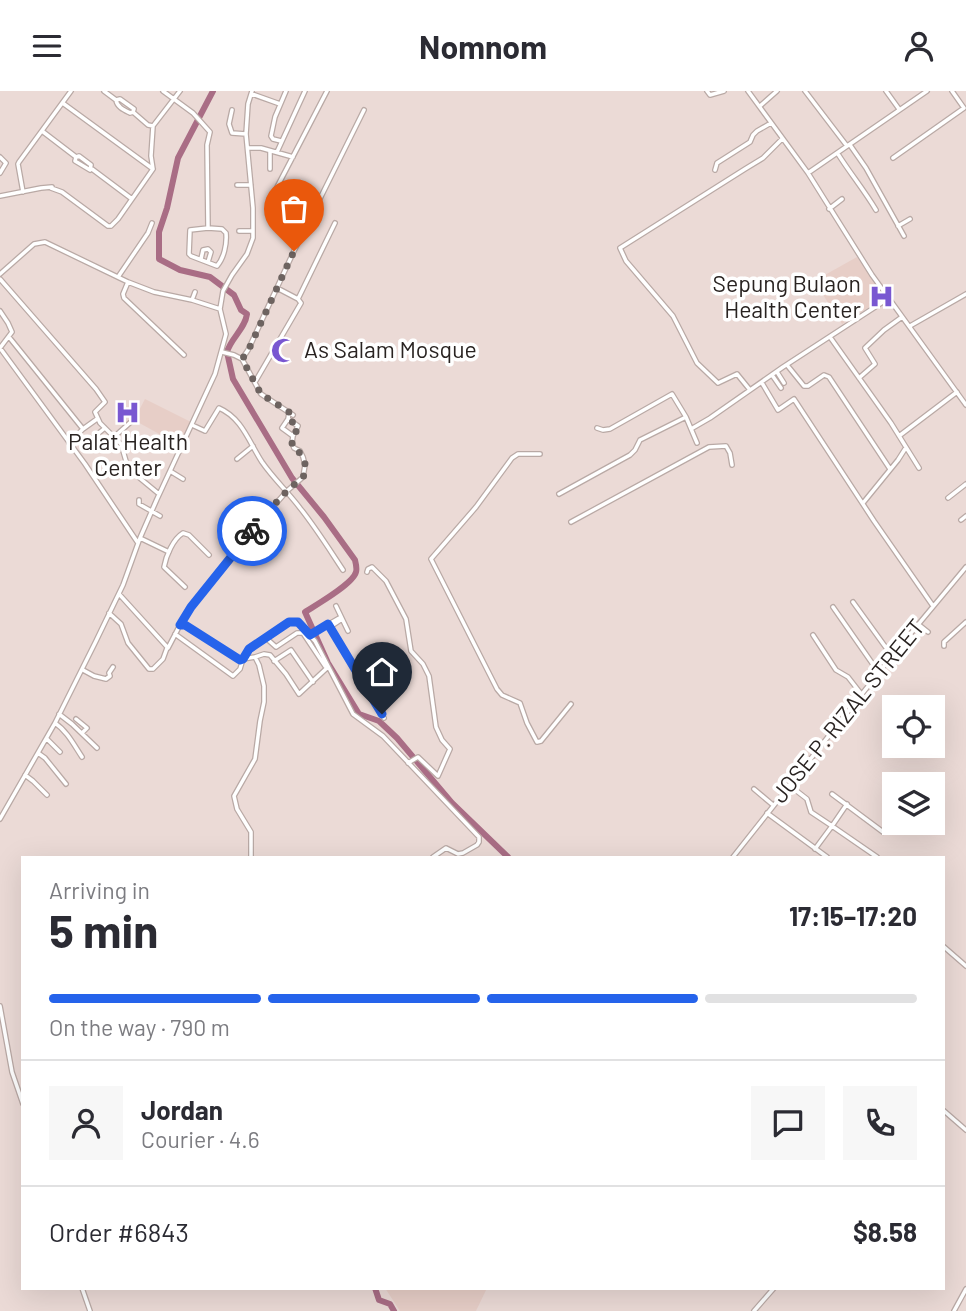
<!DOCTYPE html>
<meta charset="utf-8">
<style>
body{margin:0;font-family:Barlow,sans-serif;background:#f7f7f7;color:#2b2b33;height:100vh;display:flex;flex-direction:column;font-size:26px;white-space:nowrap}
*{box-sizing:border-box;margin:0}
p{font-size:23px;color:#7c7c81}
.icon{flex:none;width:38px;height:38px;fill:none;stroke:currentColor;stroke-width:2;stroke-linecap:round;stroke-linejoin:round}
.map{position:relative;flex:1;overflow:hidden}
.side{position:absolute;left:21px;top:765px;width:924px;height:434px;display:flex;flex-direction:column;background:#fff;border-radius:0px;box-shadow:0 7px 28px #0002}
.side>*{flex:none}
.buttons{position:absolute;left:882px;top:604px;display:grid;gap:14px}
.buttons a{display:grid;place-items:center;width:63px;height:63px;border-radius:0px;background:#fff;box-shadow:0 7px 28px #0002;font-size:35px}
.pin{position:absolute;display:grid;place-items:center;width:60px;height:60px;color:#fff;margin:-72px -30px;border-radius:50% 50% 50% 0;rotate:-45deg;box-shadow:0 0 7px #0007}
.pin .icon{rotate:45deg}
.courier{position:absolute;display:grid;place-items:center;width:70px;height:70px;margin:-35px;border:5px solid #2563eb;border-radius:50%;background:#fff;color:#222;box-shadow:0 2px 9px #0007}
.summary em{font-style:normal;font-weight:700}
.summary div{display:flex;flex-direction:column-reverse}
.summary{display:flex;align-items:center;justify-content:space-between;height:119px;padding:0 28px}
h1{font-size:46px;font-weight:700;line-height:52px}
.bar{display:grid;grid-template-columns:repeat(4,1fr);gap:10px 7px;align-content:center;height:84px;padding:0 28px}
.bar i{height:9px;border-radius:5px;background:#e1e1e2}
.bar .active{background:#2563eb}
.bar p{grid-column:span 4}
.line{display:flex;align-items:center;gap:18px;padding:0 28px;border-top:2px solid #e1e1e2}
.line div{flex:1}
.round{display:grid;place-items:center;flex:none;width:74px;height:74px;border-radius:0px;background:#f7f7f7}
header{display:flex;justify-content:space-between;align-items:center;height:91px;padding:0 28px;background:#fff;font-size:32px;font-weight:700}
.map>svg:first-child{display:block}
.built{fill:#e7cec7}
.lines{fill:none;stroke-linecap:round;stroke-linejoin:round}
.river{stroke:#a96d85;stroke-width:6}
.minor-casing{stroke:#b9a9a5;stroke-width:6}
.minor{stroke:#fff;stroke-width:3.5}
.done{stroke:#6d6360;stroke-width:7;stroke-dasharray:0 12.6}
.route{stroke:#2563eb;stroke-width:9}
.labels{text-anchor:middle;stroke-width:7;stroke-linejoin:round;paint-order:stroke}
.poi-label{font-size:23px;fill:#292321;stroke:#fff;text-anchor:end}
.street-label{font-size:23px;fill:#292321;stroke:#fff}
</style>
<header><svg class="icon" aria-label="menu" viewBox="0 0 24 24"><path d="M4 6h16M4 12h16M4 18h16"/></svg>Nomnom<svg class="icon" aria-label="person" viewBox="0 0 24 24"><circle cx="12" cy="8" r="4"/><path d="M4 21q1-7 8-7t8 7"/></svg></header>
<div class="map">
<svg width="966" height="1220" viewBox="0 0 966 1220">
<rect width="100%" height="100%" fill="#ebdad6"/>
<path class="built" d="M857,166L883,202L869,211L871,215L842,233L814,190Z
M145,308L191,331L179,354L134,329Z
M385,1197H487L476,1220H400Z"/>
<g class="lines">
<path class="river" d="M213,0L178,67L167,117L159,141V168L180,179L210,186L234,204L241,219L247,223C245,238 231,247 227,261L233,288L292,387L324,426L355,469C356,473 357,478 356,481C353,493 316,514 305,521L328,572L359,623L379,630L397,647L452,712L508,766
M375,1197L379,1209L390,1213L394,1220"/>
<defs>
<path id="minor" d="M104,0L116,9L120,8L134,18L133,21L148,34L153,35
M163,0L193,22L210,41L207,54L208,137
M707,0L710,4L724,0
M748,0L808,82L872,184L966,314
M805,0L847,55
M886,0L899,18
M252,3L280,13
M116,9C117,16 124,19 130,22L133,21
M64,13L153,78
M760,15L777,0
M232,19L229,33L232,42L246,43
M42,40L76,66L75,70L90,79L91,74L79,65L76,66
M281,50L273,48L271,45L275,26L286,0
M850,54L866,77L904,145
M248,57H261L293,66
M270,60V78
M277,61L305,0
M838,63C850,82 864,99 876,119
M0,66L6,72L0,82
M893,67L964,17L952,0
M92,78L132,108
M715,79L717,72L750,51L753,44L757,40L771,32
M808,82L927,0
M237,94H251
M23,101L18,73L19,71L71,0
M0,105L41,97L52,96L51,97L62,101L108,135H111L118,128L153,78L151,65L153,35L180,0
M829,118L842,108
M898,135L910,128
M208,137L222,138L226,142C227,153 224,167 217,175L191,165L189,163L190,139Z
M239,140H253
M303,140C300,119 292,125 282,113V106L275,102V100L327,0
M201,168L203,159L208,158L211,161L208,171
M0,183L34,153L45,151L128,191L154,201L192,209L220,218
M118,186L148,142L152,132
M0,188L96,298L105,311L95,321L100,332L121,353L126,370L136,384L159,403
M128,191L123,203L124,207L184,264
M298,208L335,132
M192,209L195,201
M0,220L8,232L12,241L0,257L85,373L138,452
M910,235L966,203
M9,246L83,338
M830,246L891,332L919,377
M222,261L234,264L242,268L261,303L293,324
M242,268L248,259L294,160L364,19
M787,274L804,295H808L824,284L829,286L890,378
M777,281L784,292
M772,284L781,297
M859,287L875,273L865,257L884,239L902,226
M255,291L301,212L298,208L277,197
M762,292L778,319L794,308L874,430L933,515
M750,299L737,283L718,292L697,272L673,225L626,170L620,157L745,78L763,67L782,48
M288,328L298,335L293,345L282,337L288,328L289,321
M192,334L205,340L219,317C242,327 249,351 262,371C273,387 288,401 300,417C316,437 329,458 343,479
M597,337L603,339L610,338L672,303L686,326L697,352
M691,338L710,327L783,276L889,207
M899,345L957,301
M114,346L133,329
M90,349L105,337
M69,352L83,338L97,328
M168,356L179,361
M540,363H518L512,367L476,416L431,468L497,598L502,604L520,612L527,632L537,651L541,650L571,613
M237,368L253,355
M134,380L142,374
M170,380L183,388
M559,403L630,364L635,359L640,349L686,326
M948,407L966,393
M139,409V413L160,425
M863,412L898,369L905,358
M961,429L966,425
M571,431L709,356L726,355L730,362L732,374
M140,447L169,461
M367,481L368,478L372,476L386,490L406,528L411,560L423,573L429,585L436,636L442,649L450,658L438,685L418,666L408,672
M185,496L164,476C166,465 173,448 183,442L189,444L209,464
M119,503L168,557L180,534H184L238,568H243L249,558L289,531L300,533L315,550L353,623L383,645L479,746V751L477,754L463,762L458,763L446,757L433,766
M853,511L892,565
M336,515L348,540
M833,516L879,582
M109,522L121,533L128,552L149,578H153L163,568L167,557
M328,533L384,627
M918,533L928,541
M180,534L191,516L249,443L287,400L303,386L305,374L303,366L300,360L294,357L292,352L293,345
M330,536L342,528
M175,543L233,585L240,578L243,568L255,566L259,574L264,595V611L260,630L255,668L234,705L237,718L251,741V766
M310,544L341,526
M813,544L836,579L848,586L862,604
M266,547L276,556L297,542H303L325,575
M944,555V551L966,531
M255,566L264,563L270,564L286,583L299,603L328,576
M274,570L291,559L313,591
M83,579L94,585L106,588L110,585L109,582L113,576
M59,623L72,633L97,657
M76,628L87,637L83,641
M55,632C67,640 74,654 82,666
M47,648L60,661
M38,662L45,667L66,693
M25,684L33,690L47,704
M789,694L807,708L811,721L832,735L815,758
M754,698L773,714
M832,703L883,741
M847,713L832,735L877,766
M767,722L827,766
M0,728L55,632L96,550L123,494L140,447L157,408L215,283L226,243L220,218L223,200L232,184L247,163L253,147V117L246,43L248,13L252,0
M733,766L892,565L966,476
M943,855L966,875
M0,915L12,981L23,1013
M943,1019L966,1039
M82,1197L90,1220
M754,1220L774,1197
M954,1220L966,1198"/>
</defs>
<use href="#minor" class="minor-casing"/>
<use href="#minor" class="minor"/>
</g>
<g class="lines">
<path class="done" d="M252,440C264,425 276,411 290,397C293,394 300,390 303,386C309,376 303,361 293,357L292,352L298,335L288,328L289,321L261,303L242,268L248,260L294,160"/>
<path class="route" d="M252,440L191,516L180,534H185L240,569L243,568L249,558L289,531H298L310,544L328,533L382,623"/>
</g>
<defs>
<symbol id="hospital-bare" viewBox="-9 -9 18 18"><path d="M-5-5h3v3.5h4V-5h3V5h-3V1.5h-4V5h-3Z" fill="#7957d1" stroke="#fff" stroke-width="2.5" paint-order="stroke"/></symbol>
<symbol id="mosque-bare" viewBox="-9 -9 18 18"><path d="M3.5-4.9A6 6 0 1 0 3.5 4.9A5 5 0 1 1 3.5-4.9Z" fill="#7957d1" stroke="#fff" stroke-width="2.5" paint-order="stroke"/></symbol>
</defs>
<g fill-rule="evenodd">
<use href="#hospital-bare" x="864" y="188" width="35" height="35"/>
<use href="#mosque-bare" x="266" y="242" width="35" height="35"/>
<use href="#hospital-bare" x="110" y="304" width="35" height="35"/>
</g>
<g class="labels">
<g class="poi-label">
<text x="861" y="201">Sepung Bulaon<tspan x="861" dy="26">Health Center</tspan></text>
<text x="304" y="267" text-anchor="start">As Salam Mosque</text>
<text x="128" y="359" text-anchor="middle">Palat Health<tspan x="128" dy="26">Center</tspan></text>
</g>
<g class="street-label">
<text transform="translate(848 620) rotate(-51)" y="8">JOSE P. RIZAL STREET</text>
</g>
</g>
</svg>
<div class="buttons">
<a><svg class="icon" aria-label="locate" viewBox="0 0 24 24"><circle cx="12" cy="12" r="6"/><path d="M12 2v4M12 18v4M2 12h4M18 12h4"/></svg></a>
<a><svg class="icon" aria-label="layers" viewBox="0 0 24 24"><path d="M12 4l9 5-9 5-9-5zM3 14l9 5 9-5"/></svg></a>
</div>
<div class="pin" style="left:294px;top:160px;background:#ea580c"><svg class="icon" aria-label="bag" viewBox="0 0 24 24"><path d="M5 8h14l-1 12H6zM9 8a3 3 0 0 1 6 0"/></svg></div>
<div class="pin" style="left:382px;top:623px;background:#1f2937"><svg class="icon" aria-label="home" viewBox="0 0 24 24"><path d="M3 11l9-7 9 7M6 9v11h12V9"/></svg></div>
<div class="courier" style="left:252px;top:440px"><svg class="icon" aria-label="bike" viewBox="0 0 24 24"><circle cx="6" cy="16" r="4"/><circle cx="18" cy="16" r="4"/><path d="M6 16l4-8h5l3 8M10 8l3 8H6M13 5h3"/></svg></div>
<section class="side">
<div class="summary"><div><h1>5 min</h1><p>Arriving in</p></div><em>17:15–17:20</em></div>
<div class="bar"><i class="active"></i><i class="active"></i><i class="active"></i><i></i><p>On the way · 790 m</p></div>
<div class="line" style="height:126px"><a class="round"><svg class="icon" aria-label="person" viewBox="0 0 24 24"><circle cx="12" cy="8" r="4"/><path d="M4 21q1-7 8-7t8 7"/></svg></a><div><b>Jordan</b><p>Courier · 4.6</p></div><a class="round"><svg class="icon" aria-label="chat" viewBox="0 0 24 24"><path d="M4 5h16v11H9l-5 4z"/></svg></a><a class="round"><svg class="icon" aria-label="phone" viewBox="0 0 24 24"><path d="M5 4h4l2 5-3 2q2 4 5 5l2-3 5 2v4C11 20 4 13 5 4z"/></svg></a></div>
<div class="line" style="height:91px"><div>Order #6843</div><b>$8.58</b></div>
</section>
</div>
